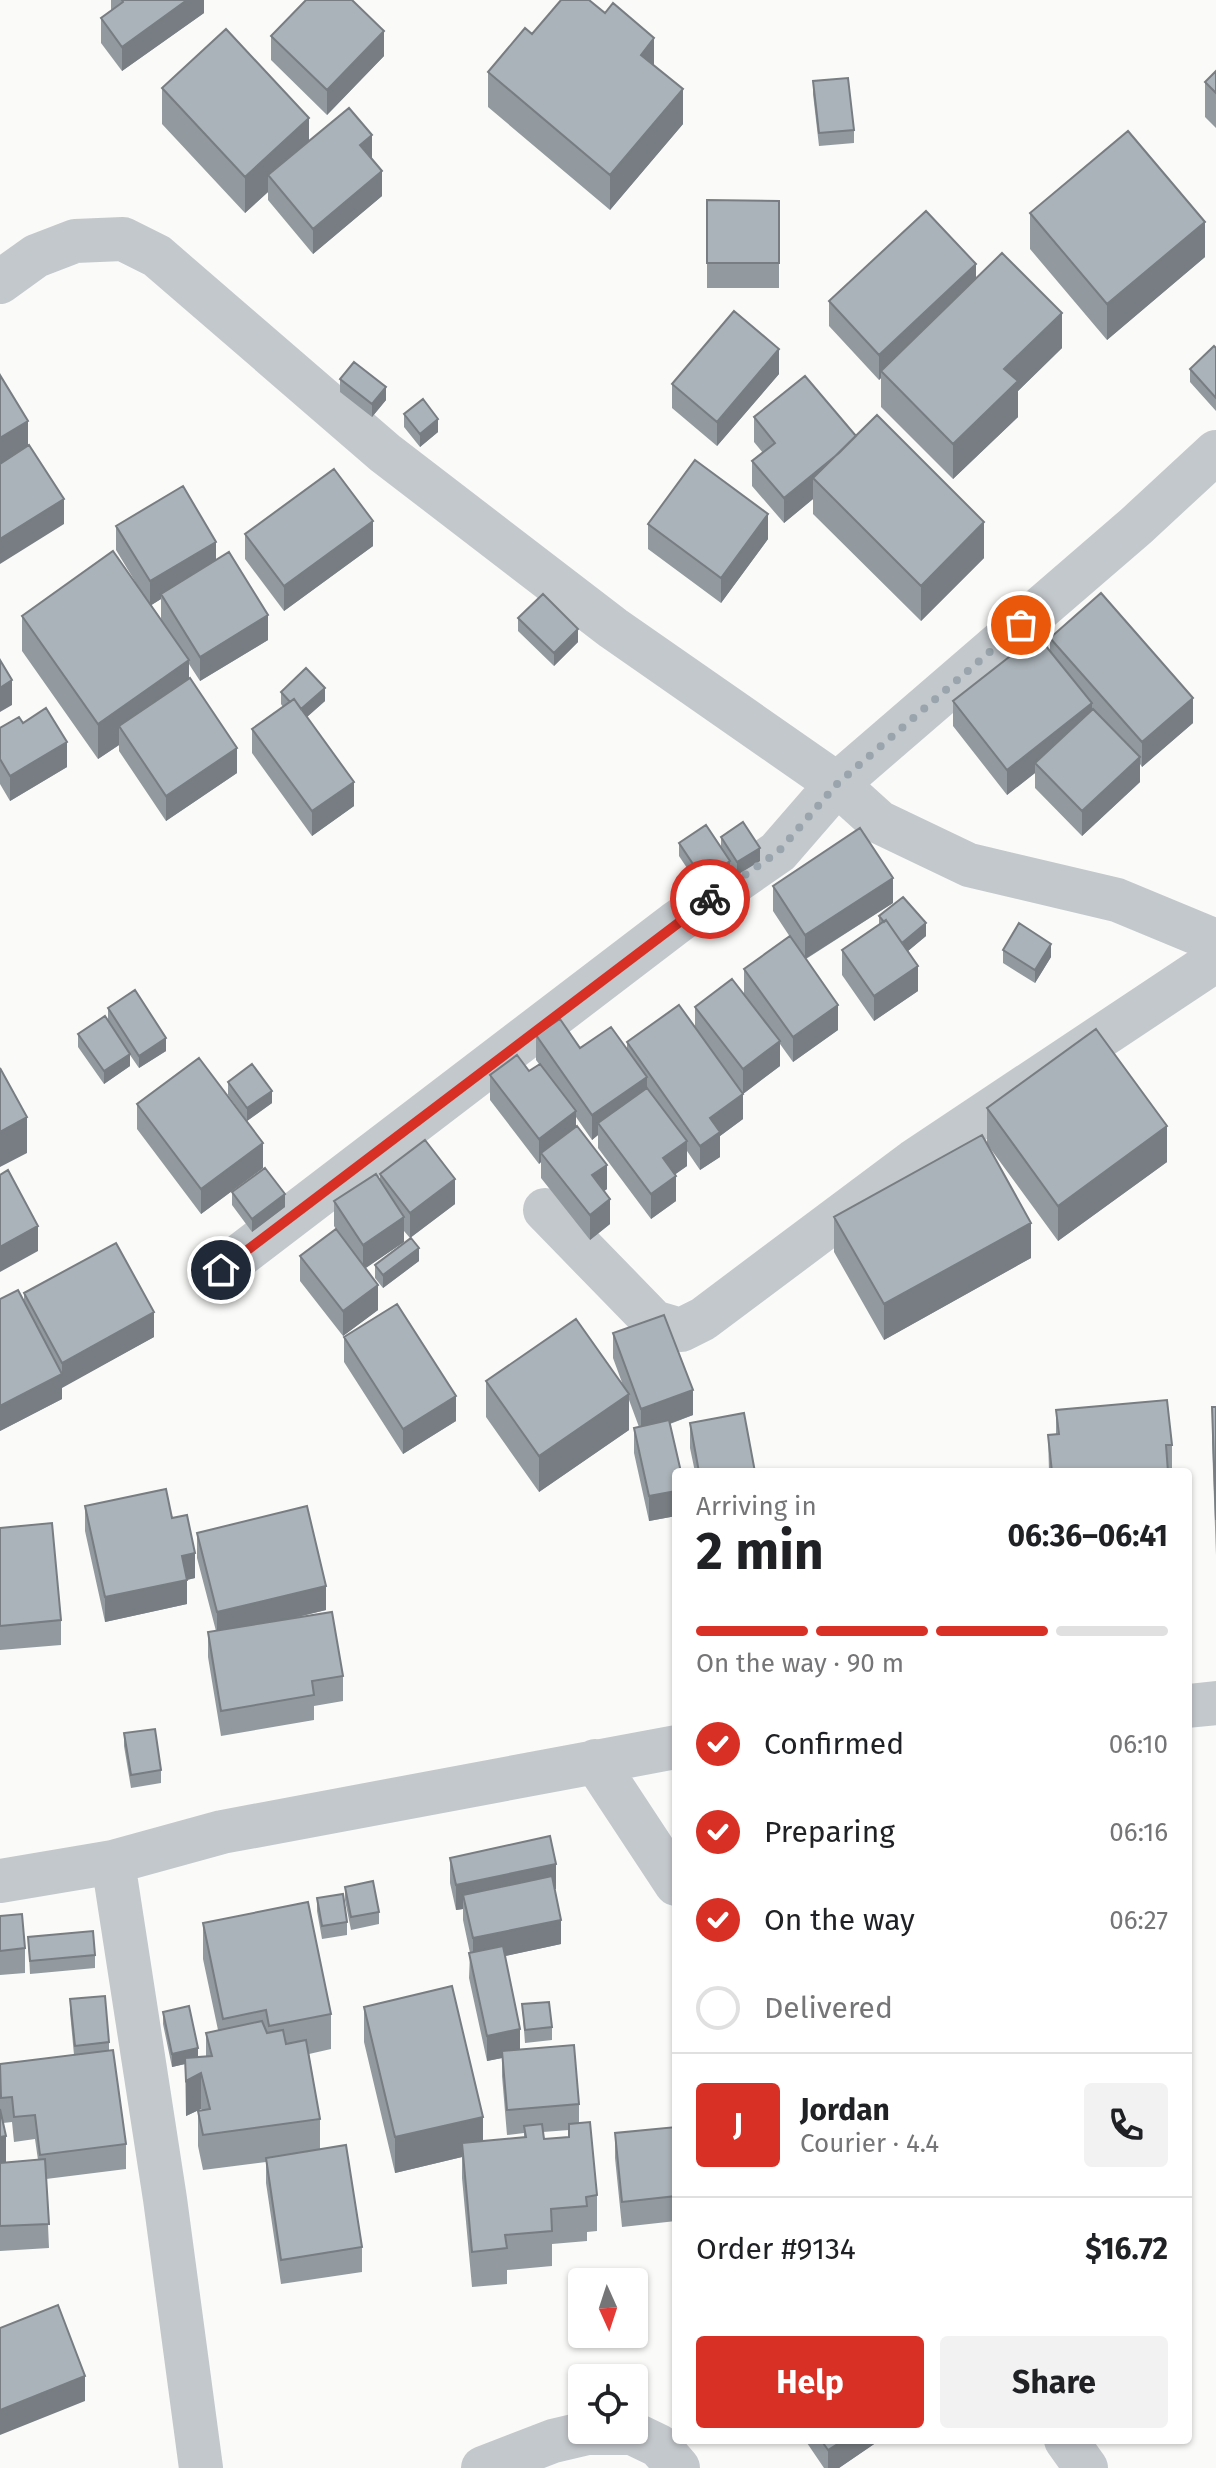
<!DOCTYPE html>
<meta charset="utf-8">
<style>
body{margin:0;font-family:"Fira Sans",sans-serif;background:#f2f2f2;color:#202124;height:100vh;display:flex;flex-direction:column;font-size:30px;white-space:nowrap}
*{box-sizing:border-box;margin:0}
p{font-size:26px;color:#757577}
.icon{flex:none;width:44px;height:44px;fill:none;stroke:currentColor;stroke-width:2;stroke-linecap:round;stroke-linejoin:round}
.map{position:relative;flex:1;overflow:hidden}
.side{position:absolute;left:672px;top:1468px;width:520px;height:976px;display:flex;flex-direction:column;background:#fff;border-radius:8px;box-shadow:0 2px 6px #0004}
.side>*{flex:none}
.needle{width:52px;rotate:177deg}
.controls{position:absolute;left:568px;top:2268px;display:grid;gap:16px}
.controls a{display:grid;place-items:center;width:80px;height:80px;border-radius:8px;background:#fff;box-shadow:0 2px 6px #0004;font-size:40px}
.pin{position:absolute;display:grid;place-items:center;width:68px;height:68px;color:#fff;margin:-34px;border:4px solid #fff;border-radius:50%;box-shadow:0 2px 8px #0007}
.courier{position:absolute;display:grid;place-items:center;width:80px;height:80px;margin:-40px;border:6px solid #d93025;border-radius:50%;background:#fff;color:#222;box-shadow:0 2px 10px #0007}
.head em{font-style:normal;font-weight:700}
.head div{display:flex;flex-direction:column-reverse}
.head{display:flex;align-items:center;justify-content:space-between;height:136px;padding:0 24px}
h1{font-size:52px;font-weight:700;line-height:60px}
.bar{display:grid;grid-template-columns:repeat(4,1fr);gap:12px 8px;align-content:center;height:96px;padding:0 24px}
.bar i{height:10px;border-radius:6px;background:#e0e0e0}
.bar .active{background:#d93025}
.bar p{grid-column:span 4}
.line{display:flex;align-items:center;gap:20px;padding:0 24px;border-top:2px solid #e0e0e0}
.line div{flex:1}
.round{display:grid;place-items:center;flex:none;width:84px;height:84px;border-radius:8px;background:#f2f2f2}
ol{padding:0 24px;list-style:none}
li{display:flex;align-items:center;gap:24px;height:88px}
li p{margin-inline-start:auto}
li .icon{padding:8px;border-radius:50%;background:#d93025;color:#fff;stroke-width:4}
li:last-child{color:#757577}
li i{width:44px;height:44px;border:4px solid #e0e0e0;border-radius:50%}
.action{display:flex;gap:16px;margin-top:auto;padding:16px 24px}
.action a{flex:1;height:92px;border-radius:8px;background:#d93025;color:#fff;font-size:32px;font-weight:700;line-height:92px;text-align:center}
.action a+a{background:#f2f2f2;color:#202124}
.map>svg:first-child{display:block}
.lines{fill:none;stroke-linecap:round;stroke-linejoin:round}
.minor{stroke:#c3c8cc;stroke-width:44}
.wall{fill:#929a9f;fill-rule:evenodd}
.shaded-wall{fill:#777d82}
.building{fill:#aab3b9;stroke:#777d82;stroke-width:2}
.done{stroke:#99a4ac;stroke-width:8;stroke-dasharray:0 14.4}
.route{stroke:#d93025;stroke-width:10}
</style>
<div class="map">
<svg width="1216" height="2468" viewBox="0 0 1216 2468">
<rect width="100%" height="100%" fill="#fafaf8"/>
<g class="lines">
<path class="minor" d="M0,282L36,256L75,241L123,239L157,256L385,453L613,628L837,784L879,822L969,865L1117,900L1216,941
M545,1210L654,1322L681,1330L703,1319L914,1161L1216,960
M221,1270L677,922L778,852L837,784L1136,526L1216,452
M1188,1706L1216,1703
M595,1761L676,1884
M113,1862L165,2199L201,2468
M0,1881L113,1862L222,1832L676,1747
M1066,2440L1086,2468
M483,2468L553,2441L587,2433H632L659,2446L678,2468"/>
</g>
<path class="wall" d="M111,0H204V13L122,71L101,43V18L111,10Z
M532,34L654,66L683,124L610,210L488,107V72Z
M271,36L384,56L327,115L271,60Z
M1216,71V128L1205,117V82Z
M813,81L854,130V143L819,146L813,94Z
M162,88L309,141L372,159L382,196L313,254L268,200V192L245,213L162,124Z
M707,200L779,201V288H707Z
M1030,213L1205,257L1107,340L1030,249Z
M976,279L1062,348L1018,391V417L953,479L881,407V378L879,380L829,326V301Z
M1216,348V411L1190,382V369Z
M779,374L717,446L672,408V384Z
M340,379L386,400L372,417L340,392Z
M404,414L438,432L420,447L404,427Z
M754,417L856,436L984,558L921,621L813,514V499L784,523L752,486V461L763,453L754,442Z
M648,524L768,539L721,603L648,549Z
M116,526L216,560L268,640L200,681L189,664V678L237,773L166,821L119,751V745L98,759L22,651V616L139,588L116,550ZM161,599V619L151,605Z
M245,534L373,546L284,611L245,559Z
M518,618L578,642L554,666L518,631Z
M1050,638L1193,723L1142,767L1140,764V782L1082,836L1035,788V773L1007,795L953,726V701L1050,651Z
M281,692L325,701L307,717L354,806L312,836L252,753V729L283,707L281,704Z
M23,723L67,767L10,801L0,784V728Z
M721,837L760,861L737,875L730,864V874L703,892L679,856V843L721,847Z
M773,886L893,903L806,959L838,1030L793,1062L780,1044V1066L743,1094L732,1080L743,1119L720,1136V1157L700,1170L687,1151V1166L674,1175L676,1201L651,1219L598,1148V1135L592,1140L576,1117V1127L607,1189L604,1191L610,1224L590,1240L541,1178V1162L539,1164L490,1100V1075L529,1071L539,1064L536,1060V1035L580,1048L627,1049V1042L695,1027V1007L744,994V969L792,940L773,911Z
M879,916L926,936L908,951L918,991L874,1021L842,975V950L879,925Z
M1003,950L1051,957L1035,983L1003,963Z
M108,1008L166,1051L139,1068L130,1055V1066L104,1084L78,1047V1034L108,1021Z
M228,1082L272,1103L247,1121L228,1095Z
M137,1104L263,1168L201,1214L137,1129Z
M987,1108L1167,1162L1058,1241L987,1144Z
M380,1174L455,1204L410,1238L404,1231V1242L365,1268L378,1310L343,1336L300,1281V1256L340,1235L334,1226V1201L380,1179Z
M232,1192L285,1207L252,1232L232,1205Z
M834,1217L1031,1258L884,1340L834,1252Z
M419,1261L383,1288L375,1278V1265Z
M24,1293L154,1337L62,1387V1399L0,1431V1299L24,1301Z
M613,1333L693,1415L670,1424L676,1472V1516L649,1521L634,1453V1428L639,1427L629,1400V1430L539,1492L486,1417V1381L624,1388L613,1358Z
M344,1337L456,1421L403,1454L344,1362Z
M1212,1407H1216V1555L1212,1443Z
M1056,1410L1172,1445V1470H1168V1472H1049L1048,1435L1056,1434Z
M690,1423L755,1472H695L690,1448Z
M85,1506L172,1518L195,1578L187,1580V1604L105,1622L85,1531Z
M0,1528L61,1620V1645L0,1650Z
M197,1533L326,1610L294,1618L343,1676V1701L314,1706V1720L221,1736L208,1657V1632L216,1631L197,1558Z
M124,1733L161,1770V1783L131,1788L124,1746Z
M450,1858L556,1889H555L561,1944L505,1956L520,2050L579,2104V2123L597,2195V2231L587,2232V2241L552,2244V2266L507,2270V2284L472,2287L462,2178V2157L395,2173L364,2042V2007L483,2141L524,2137V2133L507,2135L502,2076V2058L487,2061L469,1978L470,1953L463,1920V1909L456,1910L450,1883ZM569,2130V2137L544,2139L543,2132Z
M345,1887L379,1912V1924L351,1930L345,1900Z
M317,1898L347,1922V1935L322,1939L317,1911Z
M0,1916L25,1948V1973L0,1975Z
M203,1923L331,2014V2049L309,2054L320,2119V2149L362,2247V2272L281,2284L266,2183V2162L203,2170L198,2146V2111L202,2110L201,2109L186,2116L185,2064L172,2067L163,2024V2012L198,2057L206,2056V2033L218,2030L203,1959Z
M28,1937L95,1955V1968L30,1974Z
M70,1999L109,2042V2050L126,2144V2169L46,2179L49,2248L0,2251V2064L74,2055L70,2012ZM12,2122L14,2142L35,2139L38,2160L6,2163L3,2123Z
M522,2004L552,2027V2040L525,2043Z
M676,2127V2221L622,2227L615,2158V2133Z
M805,2440H880L839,2468H824Z"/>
<path class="shaded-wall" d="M187,0H204V13L122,71V47Z
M384,31V56L327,115V90Z
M654,38V74L641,55Z
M683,89V124L610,210V175Z
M309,118V153L268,175V192L245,213V177Z
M372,135V159L360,145Z
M382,171V196L313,254V229Z
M1205,222V257L1107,340V304Z
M976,264V289L881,371V378L879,380V355Z
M1062,313V348L1018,391V417L953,479V444L1004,369Z
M779,349V374L717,446V422Z
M386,387V400L372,417V404Z
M438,419V432L420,447V434Z
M28,421V456L0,473V438Z
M857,438L813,478V499L784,523V498Z
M64,499V524L0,564V539Z
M768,514V539L721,603V578Z
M373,521V546L284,611V586Z
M984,522V558L921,621V586Z
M216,542V567L161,594V599L150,606V581Z
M268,615V640L200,681V657Z
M578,629V642L554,666V653Z
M189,660V695L119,726V745L98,759V724Z
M12,680V705L0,712V688Z
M325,688V701L299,724V711Z
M1193,698V723L1142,767V742Z
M1092,703V728L1035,763V773L1007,795V770Z
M67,742V767L10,801V776Z
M237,748V773L166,821V796Z
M1140,757V782L1082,836V811Z
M354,782V806L312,836V811Z
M760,848V861L737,875V862Z
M730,861V874L703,892V879Z
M893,878V903L805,959V935Z
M926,923V936L902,956V943Z
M1051,944V957L1035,983V970Z
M918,966V991L874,1021V996Z
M838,1005V1030L793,1062V1037Z
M166,1038V1051L139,1068V1056Z
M780,1041V1066L743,1094V1069Z
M130,1054V1066L104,1084V1071Z
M647,1077V1102L598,1123V1135L592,1140V1115Z
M272,1091V1103L247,1121V1108Z
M743,1094V1119L720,1136V1157L700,1170V1146L710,1118Z
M576,1111V1136L541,1153V1162L539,1164V1139Z
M27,1117V1153L0,1167V1132Z
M1167,1126V1162L1058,1241V1206Z
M687,1141V1166L663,1183V1158Z
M263,1143V1168L201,1214V1189Z
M607,1165V1189L592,1200V1175Z
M676,1176V1201L651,1219V1194Z
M455,1179V1204L410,1238V1213Z
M285,1194V1207L252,1232V1219Z
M610,1199V1224L590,1240V1215Z
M404,1217V1242L363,1270V1245Z
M1031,1223V1258L884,1340V1304Z
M38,1226V1251L0,1272V1247Z
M419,1248V1261L383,1288V1275Z
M378,1285V1310L343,1336V1311Z
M154,1312V1337L62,1388V1363Z
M62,1374V1399L0,1431V1406Z
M693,1390V1415L641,1434V1409Z
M629,1394V1430L539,1492V1456Z
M456,1396V1421L403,1454V1429Z
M676,1491V1516L649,1521V1496Z
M195,1553V1578L182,1581V1556Z
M187,1580V1604L105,1622V1597Z
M326,1586V1610L217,1636V1612Z
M556,1864V1889L466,1908L463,1895V1909L456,1910V1885Z
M561,1920V1944L473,1963V1938Z
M520,2029V2054L502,2051V2058L487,2061V2036Z
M198,2048V2061L172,2067V2054Z
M201,2073V2109L186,2116V2081Z
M483,2117V2152L462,2143V2157L395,2173V2137Z
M6,2136V2171L0,2172V2137Z
M85,2376V2401L0,2435V2410Z
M844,2440H880L839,2468H828V2450Z"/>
<path class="building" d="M122,0H187L122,47L101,18L123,2Z
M306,0H352L384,31L327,90L271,36Z
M561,0H589L605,13L613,3L654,38L641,55L683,89L610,175L488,72L525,28L532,34Z
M226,29L309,118L245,177L162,88Z
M1216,71V93L1205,82Z
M848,78L854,130L819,133L813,81Z
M349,108L372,135L360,145L382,171L313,229L268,175Z
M1128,131L1205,222L1107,304L1030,213Z
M707,200L779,201V263H707Z
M926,211L976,264L879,355L829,301Z
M1002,253L1062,313L1004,369L1018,381L953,444L881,371Z
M734,311L779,349L717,422L672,384Z
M1214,346L1216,348V398L1190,369Z
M354,362L386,387L372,404L340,379Z
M0,375L28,421L0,438Z
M805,376L856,436L839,453L784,498L752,461L775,443L754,417Z
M423,399L438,419L420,434L404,414Z
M877,415L984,522L921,586L813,478Z
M29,445L64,499L0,539V464Z
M695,460L768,514L721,578L648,524Z
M334,469L373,521L284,586L245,534Z
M183,486L216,542L150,581L116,526Z
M113,551L189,660L98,724L22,616Z
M229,552L268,615L200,657L161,594Z
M1101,593L1193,698L1142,742L1050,638Z
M543,594L578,629L554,653L518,618Z
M1037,635L1092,703L1007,770L953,701Z
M0,660L12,680L0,688Z
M306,668L325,688L301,709L294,699L290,702L281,692Z
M190,678L237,748L166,796L119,726Z
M294,699L354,782L312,811L252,729Z
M46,708L67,742L10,776L0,759V728L19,717L23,723Z
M1093,709L1140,757L1082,811L1035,763Z
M743,822L760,848L737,862L721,837Z
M706,825L730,861L703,879L679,843Z
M860,828L893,878L805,935L773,886Z
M903,897L926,923L902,943L886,920L884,922L879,916Z
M886,920L918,966L874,996L842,950Z
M1019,923L1051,944L1035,970L1003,950Z
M790,936L838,1005L793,1037L744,969Z
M732,979L780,1041L743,1069L695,1007Z
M135,990L166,1038L139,1056L108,1008Z
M679,1005L743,1094L710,1118L720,1132L700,1146L627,1042Z
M105,1016L130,1054L104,1071L78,1034Z
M560,1019L580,1048L611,1027L647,1077L592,1115L536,1035Z
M1096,1029L1167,1126L1058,1206L987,1108Z
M517,1055L529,1071L540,1064L576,1111L539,1139L490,1075Z
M199,1058L263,1143L201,1189L137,1104Z
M252,1064L272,1091L247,1108L228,1082Z
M0,1068L27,1117L0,1132Z
M647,1088L687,1141L663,1158L676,1176L651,1194L598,1123Z
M577,1126L607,1165L592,1175L610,1199L590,1215L541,1153Z
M982,1135L1031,1223L884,1304L834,1217Z
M425,1140L455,1179L410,1213L380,1174Z
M265,1168L285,1194L252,1219L232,1192Z
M8,1170L38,1226L0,1247V1175Z
M376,1174L404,1217L363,1245L334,1201Z
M336,1229L378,1285L343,1311L300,1256Z
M411,1238L419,1248L383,1275L375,1265Z
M116,1243L154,1312L62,1363L24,1293Z
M18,1290L62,1374L0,1406V1299Z
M397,1304L456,1396L403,1429L344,1337Z
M664,1315L693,1390L641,1409L613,1333Z
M576,1319L629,1394L539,1456L486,1381Z
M1167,1400L1172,1445H1166L1168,1472H1052L1048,1435L1059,1434L1056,1410Z
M1212,1407H1216V1520Z
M744,1413L755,1472H699L690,1423Z
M669,1420L681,1472H676V1491L649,1496L634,1428Z
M166,1489L172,1518L187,1515L195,1553L182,1556L187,1580L105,1597L85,1506Z
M307,1506L326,1586L217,1612L197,1533Z
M52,1523L61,1620L0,1626V1528Z
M332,1612L343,1676L312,1681L314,1695L221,1711L208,1632Z
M155,1729L161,1770L131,1775L124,1733Z
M550,1836L556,1864L456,1885L450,1858Z
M552,1876L561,1920L473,1938L463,1895Z
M373,1881L379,1912L351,1917L345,1887Z
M343,1894L347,1922L322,1926L317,1898Z
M308,1902L331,2014L269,2026L266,2010L223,2019L203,1923Z
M22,1914L25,1948L0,1951V1916Z
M93,1931L95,1955L30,1961L28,1937Z
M503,1946L520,2029L487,2036L469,1953Z
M452,1986L483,2117L395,2137L364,2007Z
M105,1996L109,2042L75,2046L70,1999Z
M549,2002L552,2027L525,2030L522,2004Z
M189,2006L198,2048L172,2054L163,2012Z
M262,2021L267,2033L283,2030L286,2044L306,2040L320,2119L203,2135L198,2111L210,2109L201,2073L186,2081L185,2058L212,2056L206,2033Z
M574,2045L579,2104L507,2110L502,2051Z
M113,2050L126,2144L40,2155L35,2115L14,2117L12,2097L1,2098L0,2064Z
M0,2109L6,2136L0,2137Z
M590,2122L597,2195L586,2197L587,2206L551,2209L552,2231L505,2235L507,2248L472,2252L462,2143L526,2137L524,2126L542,2124L544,2139L569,2137V2124Z
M676,2127V2196L622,2202L615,2133Z
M346,2145L362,2247L281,2260L266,2158Z
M45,2159L49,2224L0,2226V2163Z
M58,2305L85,2376L0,2410V2328Z
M821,2440H844L828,2450Z"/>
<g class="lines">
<path class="done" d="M710,899L778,852L837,784L1021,625"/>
<path class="route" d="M221,1270L710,899"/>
</g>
</svg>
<div class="controls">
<a><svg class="needle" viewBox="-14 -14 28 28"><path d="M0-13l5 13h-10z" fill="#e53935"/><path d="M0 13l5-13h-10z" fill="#757577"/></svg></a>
<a><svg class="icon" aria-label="locate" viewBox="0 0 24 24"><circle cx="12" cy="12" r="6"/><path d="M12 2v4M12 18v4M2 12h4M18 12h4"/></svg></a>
</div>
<div class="pin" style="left:1021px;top:625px;background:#ea580c"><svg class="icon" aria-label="bag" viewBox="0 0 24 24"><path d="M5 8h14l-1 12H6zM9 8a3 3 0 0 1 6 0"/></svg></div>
<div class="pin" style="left:221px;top:1270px;background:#1f2937"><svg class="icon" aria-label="home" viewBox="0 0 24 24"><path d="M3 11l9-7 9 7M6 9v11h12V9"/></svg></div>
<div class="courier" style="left:710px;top:899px"><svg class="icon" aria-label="bike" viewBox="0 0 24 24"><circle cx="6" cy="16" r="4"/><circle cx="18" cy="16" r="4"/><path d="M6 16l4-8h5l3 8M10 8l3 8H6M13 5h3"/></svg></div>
<section class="side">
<div class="head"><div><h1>2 min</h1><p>Arriving in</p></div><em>06:36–06:41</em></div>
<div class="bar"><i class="active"></i><i class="active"></i><i class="active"></i><i></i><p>On the way · 90 m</p></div>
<ol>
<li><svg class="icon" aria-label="check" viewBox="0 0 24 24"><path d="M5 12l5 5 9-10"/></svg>Confirmed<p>06:10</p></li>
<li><svg class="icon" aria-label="check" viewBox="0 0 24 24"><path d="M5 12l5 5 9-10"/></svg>Preparing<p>06:16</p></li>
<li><svg class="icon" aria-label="check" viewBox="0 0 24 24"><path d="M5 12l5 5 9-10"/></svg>On the way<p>06:27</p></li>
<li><i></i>Delivered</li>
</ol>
<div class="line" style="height:144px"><b class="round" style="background:#d93025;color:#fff">J</b><div><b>Jordan</b><p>Courier · 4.4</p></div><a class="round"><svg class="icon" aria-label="phone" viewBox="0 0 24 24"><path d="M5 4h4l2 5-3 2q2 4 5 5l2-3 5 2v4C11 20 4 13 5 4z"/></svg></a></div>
<div class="line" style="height:104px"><div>Order #9134</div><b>$16.72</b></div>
<div class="action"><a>Help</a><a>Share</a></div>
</section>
</div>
